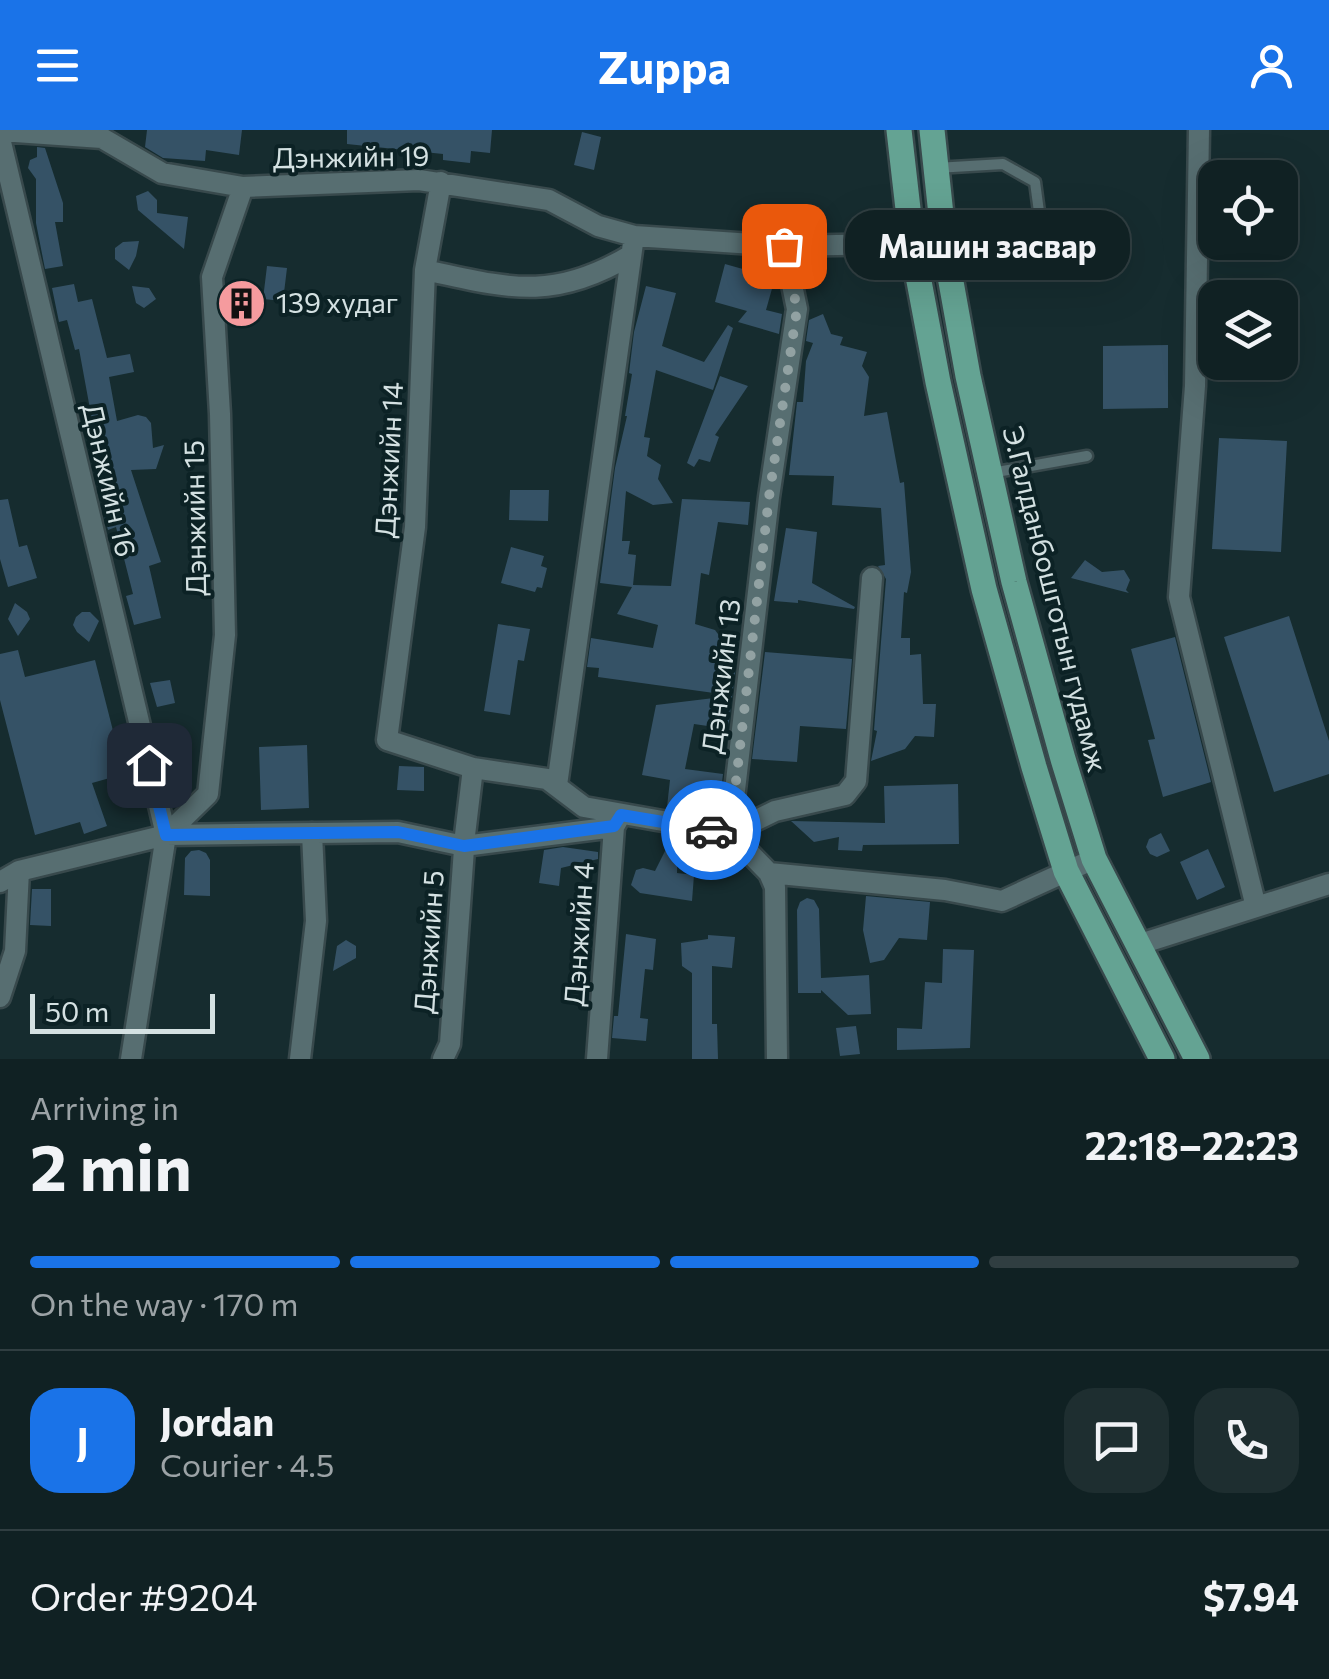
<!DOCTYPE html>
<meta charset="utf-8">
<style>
body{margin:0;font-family:Commissioner,sans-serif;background:#1e2e30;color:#f1f3f6;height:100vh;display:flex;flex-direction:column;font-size:38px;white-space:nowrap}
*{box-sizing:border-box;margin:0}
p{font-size:32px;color:#9ca3a6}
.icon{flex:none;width:55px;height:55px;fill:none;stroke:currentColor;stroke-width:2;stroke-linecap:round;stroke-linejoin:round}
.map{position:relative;height:929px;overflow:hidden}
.sheet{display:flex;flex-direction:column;background:#102123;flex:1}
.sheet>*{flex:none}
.fabs{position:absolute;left:1198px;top:30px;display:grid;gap:20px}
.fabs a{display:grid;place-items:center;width:100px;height:100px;border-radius:20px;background:#102123;box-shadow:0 10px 40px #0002,0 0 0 2px #303e41;font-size:50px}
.scale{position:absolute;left:30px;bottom:25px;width:185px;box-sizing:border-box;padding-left:10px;border:5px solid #d4e1e2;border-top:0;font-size:28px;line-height:35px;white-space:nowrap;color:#d4e1e2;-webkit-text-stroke:8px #0c2225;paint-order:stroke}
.pin{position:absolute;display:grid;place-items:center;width:85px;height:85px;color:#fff;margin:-42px;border-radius:20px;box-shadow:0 5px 15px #0006}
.courier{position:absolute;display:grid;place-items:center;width:100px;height:100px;margin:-50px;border:8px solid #1a73e8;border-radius:50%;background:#fff;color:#222;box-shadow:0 2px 12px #0007}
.bubble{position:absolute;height:70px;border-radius:30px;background:#102123;box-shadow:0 10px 40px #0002,0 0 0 2px #303e41;font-size:32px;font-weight:700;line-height:70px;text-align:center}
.summary em{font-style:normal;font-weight:700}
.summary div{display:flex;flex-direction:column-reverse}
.summary{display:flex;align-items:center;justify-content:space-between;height:170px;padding:0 30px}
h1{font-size:65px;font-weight:700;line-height:75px}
.bar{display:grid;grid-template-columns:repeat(4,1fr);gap:15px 10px;align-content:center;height:120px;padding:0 30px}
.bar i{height:12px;border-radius:8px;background:#303e41}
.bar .active{background:#1a73e8}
.bar p{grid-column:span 4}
.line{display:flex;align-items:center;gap:25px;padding:0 30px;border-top:2px solid #303e41}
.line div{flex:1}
.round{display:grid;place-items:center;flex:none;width:105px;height:105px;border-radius:30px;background:#1e2e30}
header{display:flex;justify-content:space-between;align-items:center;height:130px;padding:0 30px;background:#1a73e8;color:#fff;font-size:45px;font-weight:700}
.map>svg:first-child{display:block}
.building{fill:#355266}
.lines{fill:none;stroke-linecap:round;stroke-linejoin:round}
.lane-casing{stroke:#38494c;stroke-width:15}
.street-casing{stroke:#38494c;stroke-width:25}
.primary-casing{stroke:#38494c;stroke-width:30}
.lane{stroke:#576e71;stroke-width:10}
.street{stroke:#576e71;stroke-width:20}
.primary{stroke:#64a393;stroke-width:25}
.done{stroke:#92a2a3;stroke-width:10;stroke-dasharray:0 18}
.route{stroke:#1a73e8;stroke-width:12}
.labels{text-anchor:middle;stroke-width:8;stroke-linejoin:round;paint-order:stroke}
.street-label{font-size:28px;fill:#d4e1e2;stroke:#0c2225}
.poi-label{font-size:28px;fill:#d4e1e2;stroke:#0c2225;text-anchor:start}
</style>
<header><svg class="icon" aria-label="menu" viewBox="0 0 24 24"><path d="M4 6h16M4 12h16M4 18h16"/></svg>Zuppa<svg class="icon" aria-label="person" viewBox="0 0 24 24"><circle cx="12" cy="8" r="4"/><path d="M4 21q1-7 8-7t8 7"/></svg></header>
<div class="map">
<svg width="1329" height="929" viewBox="0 0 1329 929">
<rect width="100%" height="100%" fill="#162c2f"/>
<path class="building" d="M147,0H242L239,25L206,20L205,31L163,28L145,17Z
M347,0H492L490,23L471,21L470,33L443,30V24L347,14Z
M582,2L601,7L594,40L574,35Z
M37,17L45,18L63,73V92H55L63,136L45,139L36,93V49L28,38L30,30L37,27Z
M148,61L157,70V83L188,87L184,119L138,80L136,66Z
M139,111L136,126L129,140L115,129V118L123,112Z
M725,134L775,148L766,180L782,184L779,204L738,192L747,181L715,172Z
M267,136L287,138L283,171L263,169Z
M74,154L78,172L92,169L107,228L130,224L134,242L109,247L117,291L138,285L146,287L151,293L153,318L164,315L156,339L131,340L161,432L149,436L161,488L134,495L126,466L133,464L116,397L108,400L102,379L108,377L79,219L75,220L67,190L59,192L52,158Z
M132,156L149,158L156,169L144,178L136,173Z
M646,156L676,163L662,216L704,232L728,195L733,198L713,260L656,240L644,307L650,308L647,326L661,335L658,349L673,373L653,375L626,361L622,411H630L628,424L636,425L633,455L671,456L682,369L750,372L748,395L718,392L709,445L701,443L695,494L715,500L721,508L716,535H736L728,599L694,594L685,639L723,644L720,670L709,672V683L667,677L670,650L642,645L656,575L714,568V563L598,547L599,538L587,537L591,508L653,518L658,495L617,484L632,457L600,453L615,338L627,286H625L632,244L629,243L634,202Z
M228,160L255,162L253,185L228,183Z
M823,184L831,204L843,207L840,215L867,222L862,236L869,247L864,286L887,282L900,353L904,352L911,442L907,463L904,462L901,508H910V525L921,524L923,574H936L934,607L915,606L905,619L871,631L877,601L874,600L886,449L878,436L885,435L881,378L832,375L834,346L789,345L797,272H803L806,231L813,213L806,211L809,190Z
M1168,215V278L1103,279V216Z
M720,246L748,256L715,305L719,307L710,332L699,329L694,337L687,333Z
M1219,308L1287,311L1281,422L1212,419Z
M510,360H549L548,391L509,390Z
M8,369L19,417L27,415L37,448L8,457L0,429V370Z
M786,398L817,402L812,453L855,477L854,479L798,470V473L774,471Z
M511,417L544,426L541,436L547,438L542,458L537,457L535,462L501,453Z
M1085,430L1102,442L1124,440L1130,450L1126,460L1129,463L1071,448Z
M15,473L27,482L30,489L18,506L8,489Z
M82,482H90L99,491L89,512L77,502L73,495L76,487Z
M1289,486L1329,611V644L1274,662L1224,507Z
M498,494L530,499L524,531L518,530L510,585L484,581Z
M1175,507L1211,652L1163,667L1148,610L1155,609L1131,519Z
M18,520L25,547L95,530L124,644L92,653L107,696L84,704L80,692L35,705L0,570V524Z
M765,522L852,529L846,599L800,596L797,632L752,629Z
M170,550L175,573L157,577L150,553Z
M307,615L309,678L261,680L259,617Z
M399,636L424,637V661L397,660Z
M958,654L959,714L863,715L862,721L838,720L839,707L814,712L791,691L885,693L884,656Z
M1161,703L1170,721L1157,727L1150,724L1146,717L1149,709Z
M672,707L678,708L677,743L694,745L692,771L640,763L631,755L636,740L643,738L655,741Z
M563,717L598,722V729L561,738L559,756L539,753L544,720Z
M1208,719L1225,757L1197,770L1180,732Z
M199,720L206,723L210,730V766L184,765L185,728L191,721Z
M32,759H51V796L30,795Z
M866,766L930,772L927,810L899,808L884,830L870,833L863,800Z
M807,768L814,770L819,779L821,848L869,845L871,884L848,885L821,860V863H798L797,780L800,772Z
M626,804L656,809L653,840L645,839L640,888L648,889L646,911L612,908L614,886H618Z
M708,805L735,807L732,838L712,836V894H717L718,929H692V843L682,836L681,813L708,809Z
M346,810L356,816V828L333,841L337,816Z
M943,819L974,820L970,918L897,920V898L922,899L925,852L942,853Z
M856,896L860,924L840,926L836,898Z"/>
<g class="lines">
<defs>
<path id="lane" d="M936,38L1003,34L1035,52L1046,134
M991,343L1087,326"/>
<path id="street" d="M1199,0L1195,256L1179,467L1256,777
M0,1L102,8L162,43L243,57L419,50L549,70L598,96L634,106L784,116L944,113
M0,8L166,705L131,929
M441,52L425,140L415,397L387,610L473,638L547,649L584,677L730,703L769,743L775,757L777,929
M784,116L797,179L769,367L730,703L775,681L845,665L856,651L872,448
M425,140C508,158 553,172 631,125
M557,655L634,106
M166,705L208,664L225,505L220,284L212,147L243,57
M769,743L945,760L1002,771L1094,729
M0,752L19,741L166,705L398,702L464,716L614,697
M1137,815L1329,754
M0,867L15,821L19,741
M300,929L316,791L312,703
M443,929L450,914L465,705L473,638
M597,929L614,697L619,688"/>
<path id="primary" d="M899,0L912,114L938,252L984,459L1034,637L1066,741L1162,929
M932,0L944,113L968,246L1014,452L1063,629L1094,729L1197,929"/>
</defs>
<use href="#lane" class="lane-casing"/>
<use href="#street" class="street-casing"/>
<use href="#primary" class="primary-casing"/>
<use href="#lane" class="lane"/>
<use href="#street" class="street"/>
<use href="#primary" class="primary"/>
</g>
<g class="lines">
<path class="done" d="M711,700L730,703L769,367L797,179L784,116"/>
<path class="route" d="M149,635L166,705L398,702L464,716L614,696L621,685L711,700"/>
</g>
<defs>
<symbol id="building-disc" viewBox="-11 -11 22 22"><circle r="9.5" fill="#f59b9e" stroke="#0c2225"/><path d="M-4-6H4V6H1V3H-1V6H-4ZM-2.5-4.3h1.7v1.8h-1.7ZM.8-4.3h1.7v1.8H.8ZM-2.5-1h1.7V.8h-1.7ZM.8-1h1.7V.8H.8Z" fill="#111"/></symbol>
</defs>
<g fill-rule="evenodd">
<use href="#building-disc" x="214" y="146" width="55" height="55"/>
</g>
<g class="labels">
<g class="street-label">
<text transform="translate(351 27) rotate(-1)" y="10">Дэнжийн 19</text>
<text transform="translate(389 330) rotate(-87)" y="10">Дэнжийн 14</text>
<text transform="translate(109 350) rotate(77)" y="10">Дэнжийн 16</text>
<text transform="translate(195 388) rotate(-91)" y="10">Дэнжийн 15</text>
<text transform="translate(1055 469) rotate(76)" y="10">Э.Галданбошготын гудамж</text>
<text transform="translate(721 546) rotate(-83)" y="10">Дэнжийн 13</text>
<text transform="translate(579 804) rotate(-86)" y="10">Дэнжийн 4</text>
<text transform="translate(429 812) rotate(-86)" y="10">Дэнжийн 5</text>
</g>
<g class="poi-label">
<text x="276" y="183">139 худаг</text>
</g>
</g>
</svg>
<div class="fabs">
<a><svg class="icon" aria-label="locate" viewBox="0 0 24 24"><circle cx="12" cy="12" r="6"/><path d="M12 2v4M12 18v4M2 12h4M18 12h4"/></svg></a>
<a><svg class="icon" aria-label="layers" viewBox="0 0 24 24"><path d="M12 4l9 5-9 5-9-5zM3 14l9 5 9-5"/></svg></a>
</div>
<div class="scale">50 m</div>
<div class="pin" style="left:784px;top:116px;background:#ea580c"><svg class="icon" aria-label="bag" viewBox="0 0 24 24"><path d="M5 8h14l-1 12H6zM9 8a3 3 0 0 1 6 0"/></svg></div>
<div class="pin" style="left:149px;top:635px;background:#1f2937"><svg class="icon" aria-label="home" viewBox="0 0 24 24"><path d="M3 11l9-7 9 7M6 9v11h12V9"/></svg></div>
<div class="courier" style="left:711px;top:700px"><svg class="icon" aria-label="car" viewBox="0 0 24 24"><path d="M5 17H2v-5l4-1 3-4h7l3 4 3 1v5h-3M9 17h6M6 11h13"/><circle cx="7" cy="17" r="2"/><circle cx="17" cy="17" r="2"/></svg></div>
<div class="bubble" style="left:845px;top:80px;width:285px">Машин засвар</div>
</div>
<section class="sheet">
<div class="summary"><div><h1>2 min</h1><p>Arriving in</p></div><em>22:18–22:23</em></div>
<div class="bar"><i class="active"></i><i class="active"></i><i class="active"></i><i></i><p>On the way · 170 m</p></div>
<div class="line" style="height:180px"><b class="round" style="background:#1a73e8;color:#fff">J</b><div><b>Jordan</b><p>Courier · 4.5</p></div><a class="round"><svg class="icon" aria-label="chat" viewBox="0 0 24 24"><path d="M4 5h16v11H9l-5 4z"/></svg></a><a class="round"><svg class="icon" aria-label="phone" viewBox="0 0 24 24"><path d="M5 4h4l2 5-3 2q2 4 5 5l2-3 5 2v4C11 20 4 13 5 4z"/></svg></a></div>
<div class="line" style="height:130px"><div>Order #9204</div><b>$7.94</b></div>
</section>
